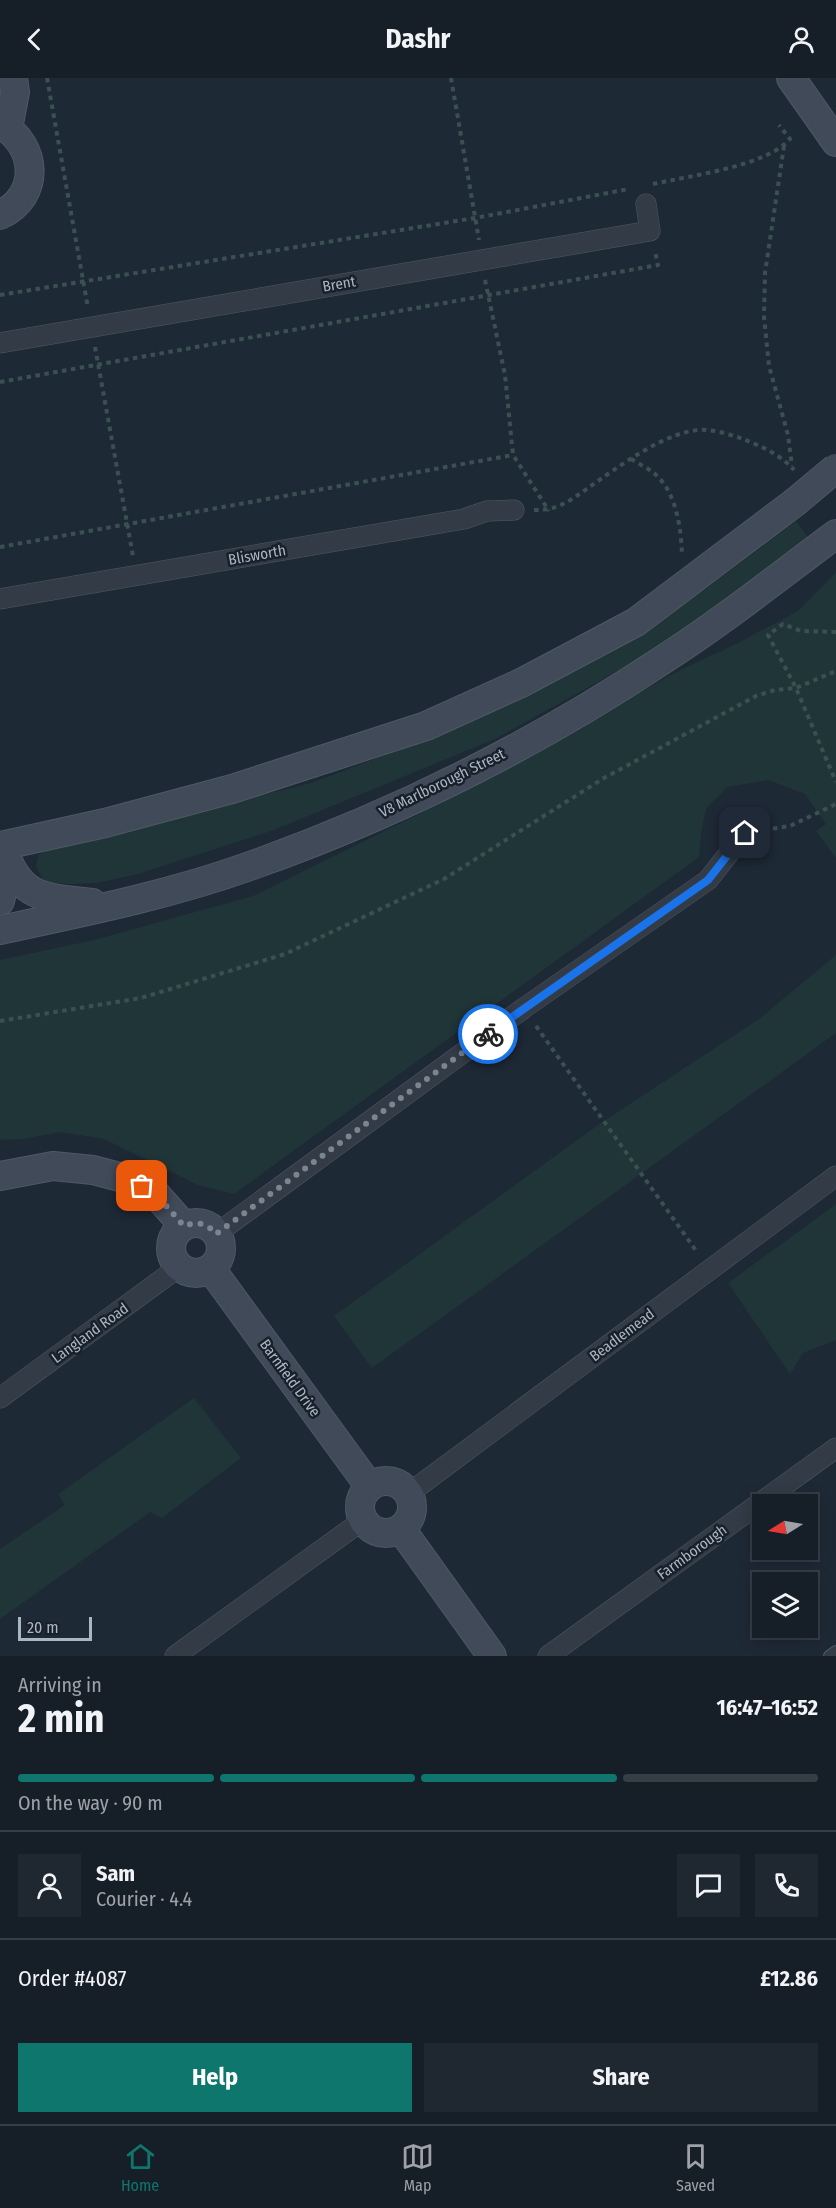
<!DOCTYPE html>
<meta charset="utf-8">
<style>
body{margin:0;font-family:"Fira Sans Condensed",sans-serif;background:#1f2730;color:#f1f3f6;height:100vh;display:flex;flex-direction:column;font-size:22px;white-space:nowrap}
*{box-sizing:border-box;margin:0}
p{font-size:20px;color:#9ea2a8}
.icon{flex:none;width:33px;height:33px;fill:none;stroke:currentColor;stroke-width:2;stroke-linecap:round;stroke-linejoin:round}
.map{position:relative;height:1578px;overflow:hidden}
.drawer{display:flex;flex-direction:column;background:#161f28;flex:1}
.drawer>*{flex:none}
.needle{width:39px;rotate:259deg}
.controls{position:absolute;left:752px;top:1416px;display:grid;gap:12px}
.controls a{display:grid;place-items:center;width:66px;height:66px;border-radius:0px;background:#161f28;box-shadow:0 3px 15px #0003,0 0 0 2px #353d45;font-size:30px}
.scale{position:absolute;left:18px;bottom:15px;width:74px;box-sizing:border-box;padding-left:6px;border:3px solid #abb6c4;border-top:0;font-size:16px;line-height:21px;white-space:nowrap;color:#abb6c4;-webkit-text-stroke:4px #18202a;paint-order:stroke}
.pin{position:absolute;display:grid;place-items:center;width:51px;height:51px;color:#fff;margin:-26px;border-radius:12px;box-shadow:0 3px 9px #0006}
.courier{position:absolute;display:grid;place-items:center;width:60px;height:60px;margin:-30px;border:4px solid #1a73e8;border-radius:50%;background:#fff;color:#222;box-shadow:0 2px 8px #0007}
.overview em{font-style:normal;font-weight:700}
.overview div{display:flex;flex-direction:column-reverse}
.overview{display:flex;align-items:center;justify-content:space-between;height:102px;padding:0 18px}
h1{font-size:39px;font-weight:700;line-height:45px}
.bar{display:grid;grid-template-columns:repeat(4,1fr);gap:9px 6px;align-content:center;height:72px;padding:0 18px}
.bar i{height:8px;border-radius:4px;background:#353d45}
.bar .on{background:#0f766e}
.bar p{grid-column:span 4}
.line{display:flex;align-items:center;gap:15px;padding:0 18px;border-top:2px solid #353d45}
.line div{flex:1}
.round{display:grid;place-items:center;flex:none;width:63px;height:63px;border-radius:0px;background:#1f2730}
.cta{display:flex;gap:12px;margin-top:auto;padding:12px 18px}
.cta a{flex:1;height:69px;border-radius:0px;background:#0f766e;color:#fff;font-size:24px;font-weight:700;line-height:69px;text-align:center}
.cta a+a{background:#1f2730;color:#f1f3f6}
header{display:flex;justify-content:space-between;align-items:center;height:78px;padding:0 18px;background:#161f28;font-size:27px;font-weight:700}
.menu{display:flex;justify-content:space-around;align-items:center;height:84px;border-top:2px solid #353d45;background:#161f28;font-size:16px;color:#9ea2a8}
.menu a{display:grid;justify-items:center;gap:3px}
.menu .on{color:#0f766e}
.map>svg:first-child{display:block}
.green{fill:#203537}
.lines{fill:none;stroke-linecap:round;stroke-linejoin:round}
.lane-casing{stroke:#4f5965;stroke-width:12}
.street-casing{stroke:#4f5965;stroke-width:21}
.secondary-casing{stroke:#4f5965;stroke-width:30}
.path{stroke:#3b5151;stroke-width:4;stroke-dasharray:4.5 4.5;stroke-linecap:butt}
.lane{stroke:#323b46;stroke-width:10}
.street{stroke:#323b46;stroke-width:20}
.secondary{stroke:#404a59;stroke-width:28}
.secondary-bridge-casing{stroke:#4f5965;stroke-width:30;stroke-linecap:butt}
.secondary-bridge{stroke:#404a59;stroke-width:28}
.done{stroke:#7a8592;stroke-width:6;stroke-dasharray:0 10.8}
.route{stroke:#1a73e8;stroke-width:8}
.labels{text-anchor:middle;stroke-width:5;stroke-linejoin:round;paint-order:stroke}
.street-label{font-size:15px;fill:#abb6c4;stroke:#18202a}
</style>
<header><svg class="icon" aria-label="back" viewBox="0 0 24 24"><path d="M15 5l-7 7 7 7"/></svg>Dashr<svg class="icon" aria-label="person" viewBox="0 0 24 24"><circle cx="12" cy="8" r="4"/><path d="M4 21q1-7 8-7t8 7"/></svg></header>
<div class="map">
<svg width="836" height="1578" viewBox="0 0 836 1578">
<rect width="100%" height="100%" fill="#1e2936"/>
<path class="green" d="M796,443L808,459L674,562L495,661L274,752L138,796L97,805L67,806L44,804L36,788L39,776L49,771L311,705L436,658L645,549L704,512Z
M836,494V780L816,753L826,746L805,716L768,702L727,709L706,731L701,756L699,779L234,1116L198,1107L104,1061L61,1054L23,1061L0,1062V882L94,862L253,818L419,736L682,591L734,567L798,533Z
M836,877V955L372,1290L334,1238L598,1047L759,941Z
M836,1126V1262L803,1275L790,1296L728,1205Z
M194,1320L241,1380L162,1440L150,1434L0,1541V1471L65,1427L58,1416Z"/>
<g class="lines">
<defs>
<path id="lane" d="M829,1578L836,1573"/>
<path id="street" d="M0,265L650,153L646,126
M0,521L464,441L487,433L514,432
M216,1156L524,930L708,802L745,755
M0,1320L179,1189
M408,1416L836,1098
M175,1578L363,1442
M548,1578L836,1370"/>
<path id="secondary" d="M791,0L836,64
M0,46C38,67 41,118 0,137
M8,51L15,14L13,0
M0,768L105,745L232,711L426,648L521,605L636,544L794,425
M2,768C20,821 41,819 92,825
M0,823L5,802L3,778
M0,852C84,834 169,817 250,788C394,737 534,667 661,583C722,544 778,499 836,456
M0,1098L53,1088L93,1092L131,1102L153,1113L184,1148
M171 1170a25 25 0 1 1 50 0a25 25 0 1 1-50 0Z
M211,1191L370,1409
M360 1429a26 26 0 1 1 52 0a26 26 0 1 1-52 0Z
M401,1451L492,1578"/>
</defs>
<use href="#lane" class="lane-casing"/>
<use href="#street" class="street-casing"/>
<use href="#secondary" class="secondary-casing"/>
<path class="path" d="M47,0L88,230
M451,0L479,162
M784,68L765,195L764,239L769,288L788,357L792,388
M653,106C689,98 767,88 790,61L779,47
M485,202L505,297L513,377L549,433
M0,217L475,140L629,111
M95,269L133,478
M0,304L658,187L655,173
M631,381C639,386 648,390 655,396C677,415 681,451 682,477
M534,432C556,433 570,423 588,410C617,390 670,349 707,352C719,353 732,357 743,361C761,368 781,377 794,392
M0,469L513,377
M836,554L801,553L783,546L768,557L796,610L836,704
M764,752L790,748L836,726
M0,943L141,920L285,876L444,801L604,700L756,618L775,612L796,610L836,593
M536,948L697,1174"/>
<use href="#lane" class="lane"/>
<use href="#street" class="street"/>
<use href="#secondary" class="secondary"/>
<defs>
<path id="secondary-bridge" d="M794,425L836,390"/>
</defs>
<use href="#secondary-bridge" class="secondary-bridge-casing"/>
<use href="#secondary-bridge" class="secondary-bridge"/>
</g>
<g class="lines">
<path class="done" d="M142,1108L153,1113L184,1148C197,1143 207,1145 216,1156L488,956"/>
<path class="route" d="M488,956L708,802L745,755"/>
</g>
<g class="labels">
<g class="street-label">
<text transform="translate(339 206) rotate(-10)" y="5">Brent</text>
<text transform="translate(257 477) rotate(-10)" y="5">Blisworth</text>
<text transform="translate(442 705) rotate(-26)" y="5">V8 Marlborough Street</text>
<text transform="translate(90 1255) rotate(-36)" y="5">Langland Road</text>
<text transform="translate(622 1257) rotate(-37)" y="5">Beadlemead</text>
<text transform="translate(290 1300) rotate(54)" y="5">Barnfield Drive</text>
<text transform="translate(692 1474) rotate(-36)" y="5">Farmborough</text>
</g>
</g>
</svg>
<div class="controls">
<a><svg class="needle" viewBox="-14 -14 28 28"><path d="M0-13l5 13h-10z" fill="#e53935"/><path d="M0 13l5-13h-10z" fill="#9ea2a8"/></svg></a>
<a><svg class="icon" aria-label="layers" viewBox="0 0 24 24"><path d="M12 4l9 5-9 5-9-5zM3 14l9 5 9-5"/></svg></a>
</div>
<div class="scale">20 m</div>
<div class="pin" style="left:142px;top:1108px;background:#ea580c"><svg class="icon" aria-label="bag" viewBox="0 0 24 24"><path d="M5 8h14l-1 12H6zM9 8a3 3 0 0 1 6 0"/></svg></div>
<div class="pin" style="left:745px;top:755px;background:#1f2937"><svg class="icon" aria-label="home" viewBox="0 0 24 24"><path d="M3 11l9-7 9 7M6 9v11h12V9"/></svg></div>
<div class="courier" style="left:488px;top:956px"><svg class="icon" aria-label="bike" viewBox="0 0 24 24"><circle cx="6" cy="16" r="4"/><circle cx="18" cy="16" r="4"/><path d="M6 16l4-8h5l3 8M10 8l3 8H6M13 5h3"/></svg></div>
</div>
<section class="drawer">
<div class="overview"><div><h1>2 min</h1><p>Arriving in</p></div><em>16:47–16:52</em></div>
<div class="bar"><i class="on"></i><i class="on"></i><i class="on"></i><i></i><p>On the way · 90 m</p></div>
<div class="line" style="height:108px"><a class="round"><svg class="icon" aria-label="person" viewBox="0 0 24 24"><circle cx="12" cy="8" r="4"/><path d="M4 21q1-7 8-7t8 7"/></svg></a><div><b>Sam</b><p>Courier · 4.4</p></div><a class="round"><svg class="icon" aria-label="chat" viewBox="0 0 24 24"><path d="M4 5h16v11H9l-5 4z"/></svg></a><a class="round"><svg class="icon" aria-label="phone" viewBox="0 0 24 24"><path d="M5 4h4l2 5-3 2q2 4 5 5l2-3 5 2v4C11 20 4 13 5 4z"/></svg></a></div>
<div class="line" style="height:78px"><div>Order #4087</div><b>£12.86</b></div>
<div class="cta"><a>Help</a><a>Share</a></div>
</section>
<nav class="menu">
<a class="on"><svg class="icon" aria-label="home" viewBox="0 0 24 24"><path d="M3 11l9-7 9 7M6 9v11h12V9"/></svg>Home</a>
<a><svg class="icon" aria-label="map" viewBox="0 0 24 24"><path d="M3 6l6-2 6 2 6-2v14l-6 2-6-2-6 2zM9 4v14M15 6v14"/></svg>Map</a>
<a><svg class="icon" aria-label="saved" viewBox="0 0 24 24"><path d="M7 4h10v16l-5-4-5 4z"/></svg>Saved</a>
</nav>
